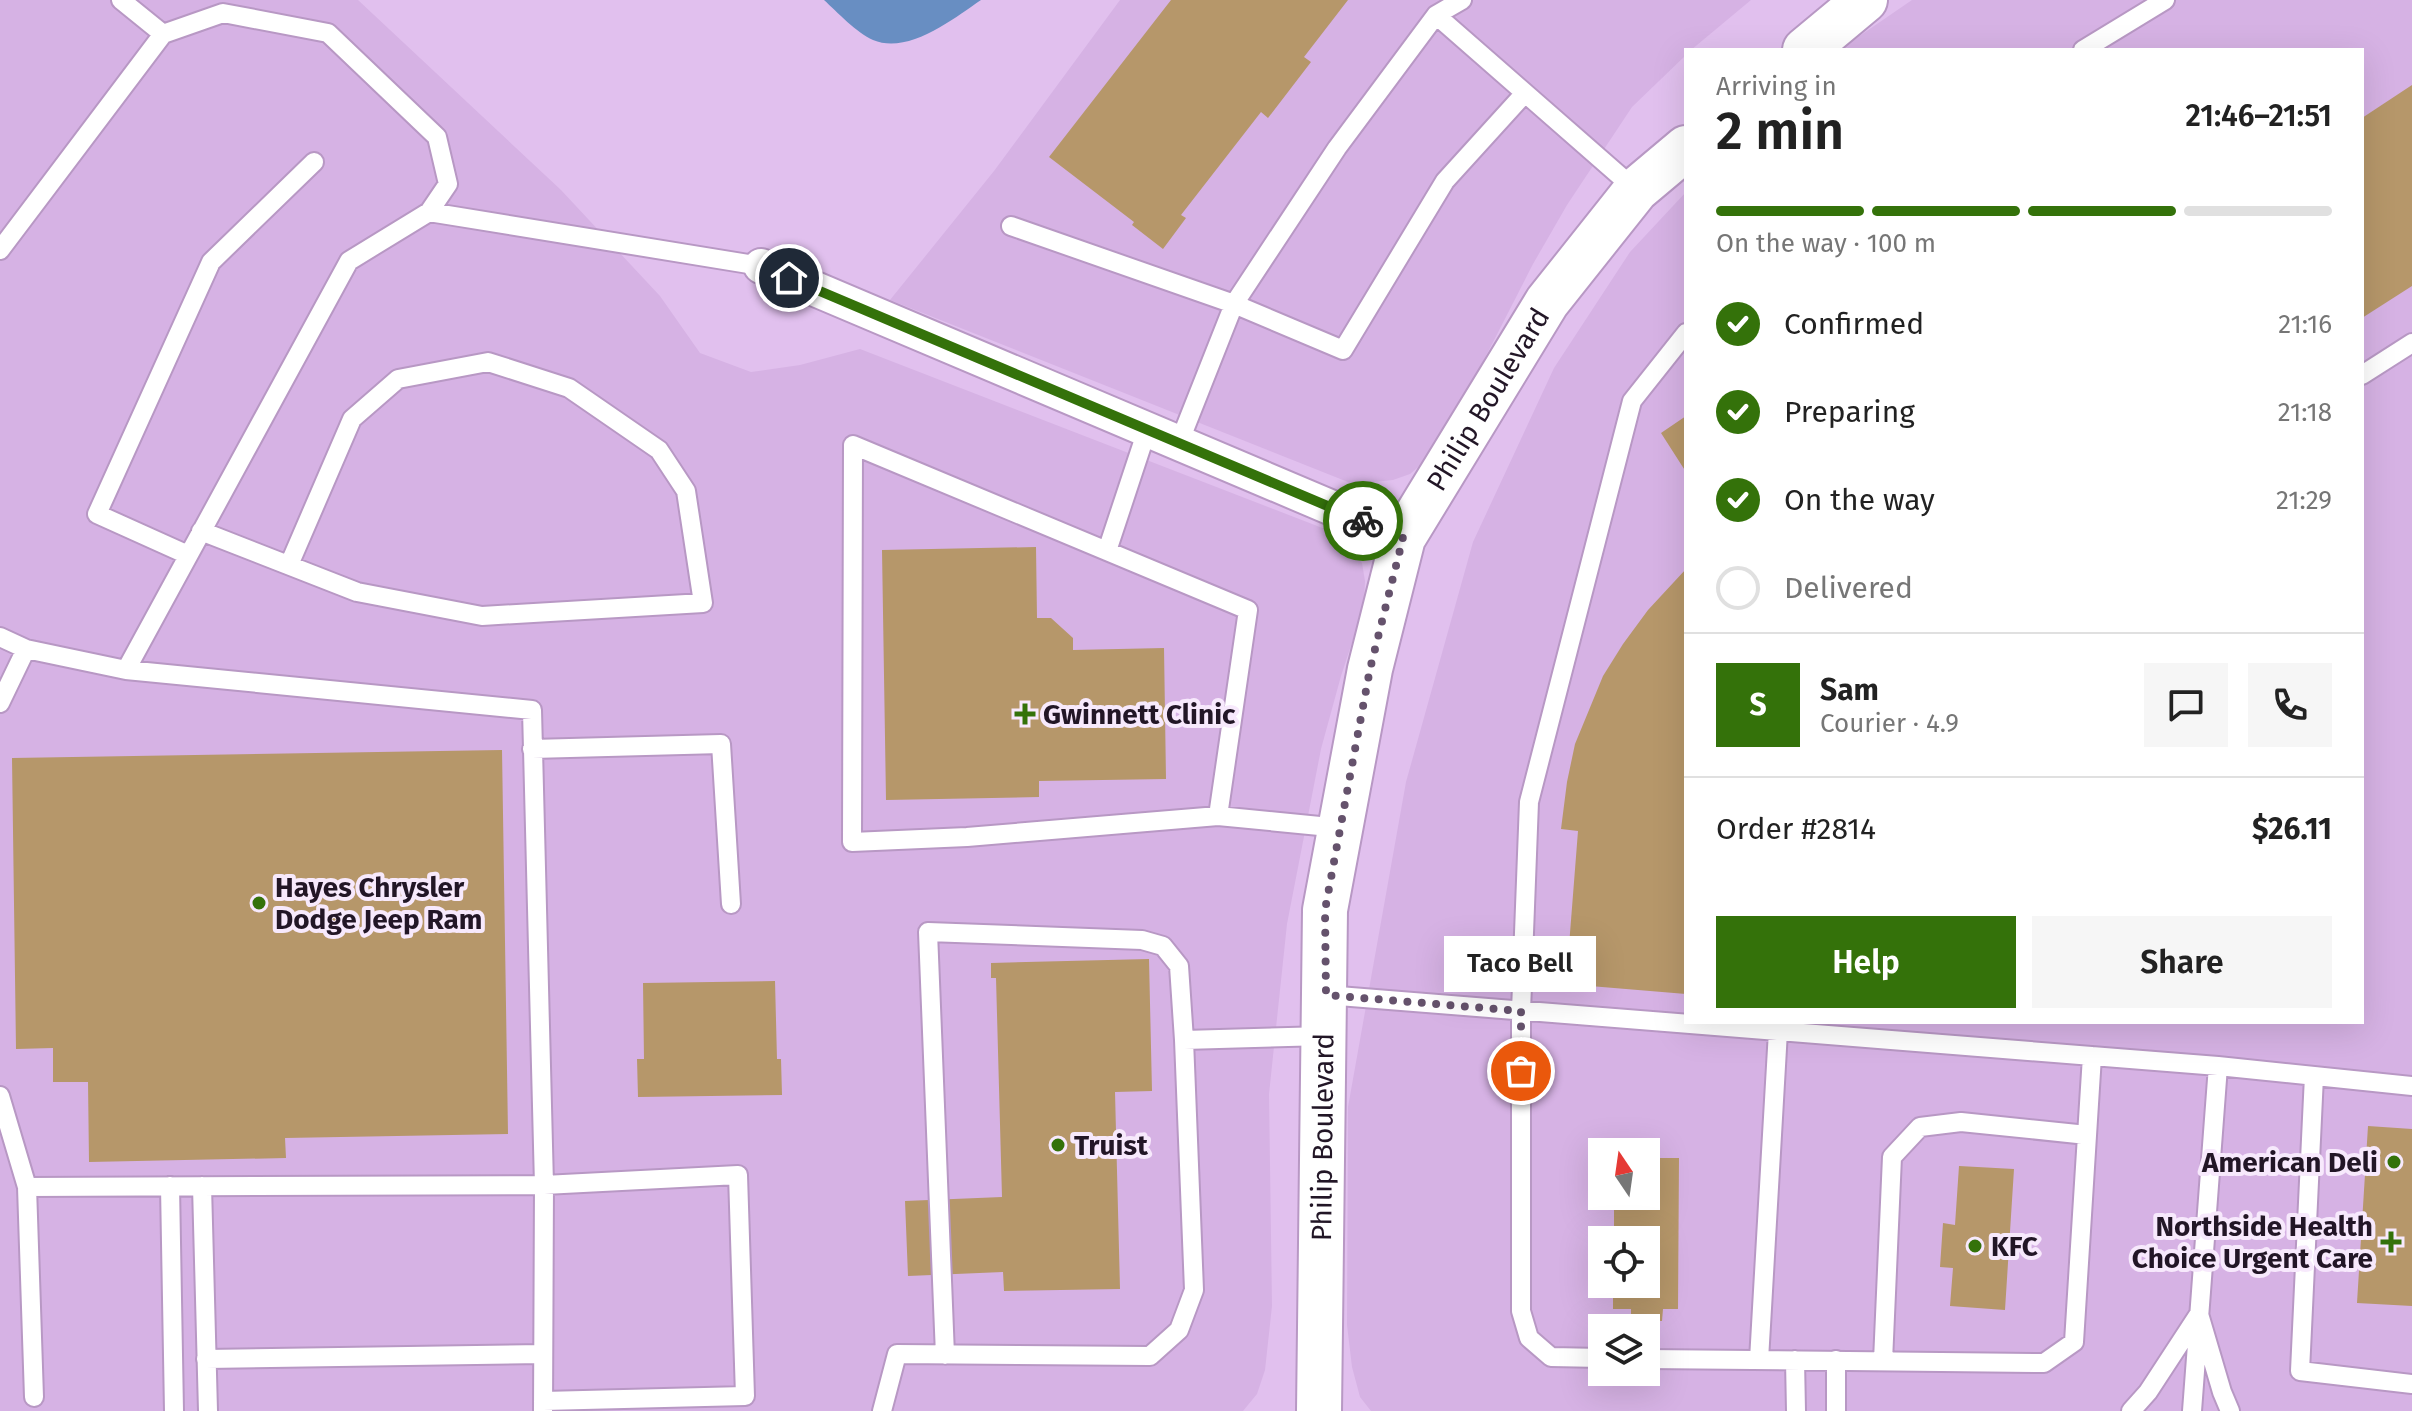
<!DOCTYPE html>
<meta charset="utf-8">
<style>
body{margin:0;font-family:"Fira Sans",sans-serif;background:#f6f6f6;color:#222;height:100vh;display:flex;flex-direction:column;font-size:30px;white-space:nowrap}
*{box-sizing:border-box;margin:0}
p{font-size:26px;color:#767676}
.icon{flex:none;width:44px;height:44px;fill:none;stroke:currentColor;stroke-width:2;stroke-linecap:round;stroke-linejoin:round}
.map{position:relative;flex:1;overflow:hidden}
.side{position:absolute;left:1684px;top:48px;width:680px;height:976px;display:flex;flex-direction:column;background:#fff;border-radius:0px;box-shadow:0 8px 32px #0002}
.side>*{flex:none}
.needle{width:52px;rotate:347deg}
.buttons{position:absolute;left:1588px;top:1138px;display:grid;gap:16px}
.buttons a{display:grid;place-items:center;width:72px;height:72px;border-radius:0px;background:#fff;box-shadow:0 8px 32px #0002;font-size:40px}
.pin{position:absolute;display:grid;place-items:center;width:68px;height:68px;color:#fff;margin:-34px;border:4px solid #fff;border-radius:50%;box-shadow:0 2px 8px #0007}
.courier{position:absolute;display:grid;place-items:center;width:80px;height:80px;margin:-40px;border:6px solid #34720a;border-radius:50%;background:#fff;color:#222;box-shadow:0 2px 10px #0007}
.bubble{position:absolute;height:56px;border-radius:0px;background:#fff;box-shadow:0 8px 32px #0002;font-size:26px;font-weight:600;line-height:56px;text-align:center}
.head em{font-style:normal;font-weight:600}
.head div{display:flex;flex-direction:column-reverse}
.head{display:flex;align-items:center;justify-content:space-between;height:136px;padding:0 32px}
h1{font-size:52px;font-weight:600;line-height:60px}
.bar{display:grid;grid-template-columns:repeat(4,1fr);gap:12px 8px;align-content:center;height:96px;padding:0 32px}
.bar i{height:10px;border-radius:6px;background:#e0e0e0}
.bar .selected{background:#34720a}
.bar p{grid-column:span 4}
.line{display:flex;align-items:center;gap:20px;padding:0 32px;border-top:2px solid #e0e0e0}
.line div{flex:1}
.round{display:grid;place-items:center;flex:none;width:84px;height:84px;border-radius:0px;background:#f6f6f6}
ol{padding:0 32px;list-style:none}
li{display:flex;align-items:center;gap:24px;height:88px}
li p{margin-inline-start:auto}
li .icon{padding:8px;border-radius:50%;background:#34720a;color:#fff;stroke-width:4}
li:last-child{color:#767676}
li i{width:44px;height:44px;border:4px solid #e0e0e0;border-radius:50%}
.cta{display:flex;gap:16px;margin-top:auto;padding:16px 32px}
.cta a{flex:1;height:92px;border-radius:0px;background:#34720a;color:#fff;font-size:32px;font-weight:600;line-height:92px;text-align:center}
.cta a+a{background:#f6f6f6;color:#222}
.map>svg:first-child{display:block}
.built{fill:#d6b2e4;fill-rule:evenodd}
.water{fill:#688ec2}
.building{fill:#b6976a}
.lines{fill:none;stroke-linecap:round;stroke-linejoin:round}
.service-casing{stroke:#b898c4;stroke-width:22}
.minor-casing{stroke:#b898c4;stroke-width:38}
.tertiary-casing{stroke:#b898c4;stroke-width:48}
.service{stroke:#fff;stroke-width:18}
.minor{stroke:#fff;stroke-width:34}
.tertiary{stroke:#fff;stroke-width:44}
.done{stroke:#65526c;stroke-width:8;stroke-dasharray:0 14.4}
.route{stroke:#34720a;stroke-width:10}
.poi-dot{fill:#34720a;stroke:#f7e9fc;stroke-width:3}
.labels{text-anchor:middle;stroke-width:8;stroke-linejoin:round;paint-order:stroke}
.street-label{font-size:28px;fill:#221626;stroke:#f7e9fc}
.poi-label{font-size:28px;font-weight:bold;fill:#221626;stroke:#f7e9fc;text-anchor:start}
</style>
<div class="map">
<svg width="2412" height="1411" viewBox="0 0 2412 1411">
<rect width="100%" height="100%" fill="#e1c0ee"/>
<path class="built" d="M0,0H358L561,190L660,296L700,353L751,372L800,365L860,349L1325,529L1353,552L1362,563L1365,581L1364,606L1341,676L1321,749L1287,924L1269,1094L1272,1306L1265,1370L1257,1394L1243,1411H0Z
M1120,0H1751L1691,50H1686V55L1632,107L1567,205L1533,264L1468,391L1440,441L1423,463L1410,474L1393,480L1353,484L890,300L994,171Z
M1912,0H2412V1411H1371L1360,1397L1352,1367L1347,1325L1348,1107L1406,782L1473,542L1554,368L1630,252L1686,192V1022H2362V50H1839ZM1602,1152H1646V1196H1602ZM1602,1240H1646V1284H1602ZM1602,1328H1646V1372H1602Z"/>
<path class="water" d="M824,0H981C953,19 908,55 873,40C857,33 837,12 824,0Z"/>
<path class="building" d="M1171,0H1348L1304,57L1311,62L1268,118L1261,112L1181,215L1186,218L1163,249L1132,225L1134,222L1049,157Z
M2412,85V286L2362,318V118Z
M1686,416V472L1661,433Z
M1036,547L1037,618H1051L1073,638V650L1164,648L1166,779L1039,781V797L886,800L882,550Z
M1686,569V994L1566,984L1578,831L1561,829L1567,782L1575,744L1603,676L1623,644L1648,610Z
M502,750L508,1134L285,1138L286,1158L89,1162L88,1082H53V1048L16,1049L12,758Z
M1149,959L1152,1091L1115,1092L1120,1289L1004,1291L1003,1272L908,1276L905,1201L1002,1197L996,978H991V963Z
M775,981L777,1059H781L782,1095L638,1097L637,1059H644L643,983Z
M2368,1126L2412,1129V1306L2357,1303Z
M1646,1158H1679L1678,1309H1663L1662,1321L1631,1320V1309H1613V1284H1646V1240H1614V1196H1646Z
M1959,1166L2014,1169L2005,1310L1950,1306L1953,1268L1940,1267L1943,1223L1955,1225Z"/>
<g class="lines">
<defs>
<path id="service" d="M121,0L163,34
M1436,15L1636,190
M2083,50L2165,0
M1011,226L1234,304L1343,350L1445,181L1525,93
M0,250L163,34L223,13L328,33L437,137L448,184L429,212
M2362,375L2412,343
M1179,443L1234,304L1337,148L1436,15L1462,0
M201,531L357,592L482,616L703,603L686,491L659,450L569,388L488,362L398,379L352,419L289,565
M1107,551L1147,430
M188,555L97,514L211,262L314,162
M0,637L26,649L126,670L349,261L429,212L761,266
M0,703L26,649
M532,749L721,744L731,904
M1218,816L1248,610L853,445L852,842L967,837L1218,816L1340,828
M1326,995L2218,1066L2412,1086
M2314,1076L2300,1371L2412,1384
M0,1096L27,1187L34,1397
M170,1186L174,1411
M202,1186L208,1411
M27,1187L544,1185L532,710L126,670
M945,1355L928,932L1142,940L1163,946L1179,966L1184,1040
M1602,1358L1551,1357L1529,1338L1521,1311V1011L1529,802L1632,401L1686,333
M206,1359L543,1354
M1646,1359L2044,1363L2074,1342L2092,1056
M1759,1360L1778,1031
M1795,1360L1796,1411
M1836,1360V1411
M1883,1361L1892,1157L1920,1127L1961,1122L2087,1135
M543,1411L544,1185L738,1175L745,1396L543,1401
M882,1411L897,1354L1150,1356L1179,1330L1194,1290L1184,1040L1325,1036
M2131,1411L2148,1392L2199,1314L2222,1392L2230,1411
M2192,1411L2218,1066"/>
<path id="minor" d="M761,266L1403,538"/>
<g id="tertiary">
<path d="M1805,50L1865,0"/>
<path id="s1" d="M1319,1411L1325,910L1370,669L1403,538L1547,302L1636,190L1686,148"/>
</g>
</defs>
<use href="#service" class="service-casing"/>
<use href="#minor" class="minor-casing"/>
<use href="#tertiary" class="tertiary-casing"/>
<use href="#service" class="service"/>
<use href="#minor" class="minor"/>
<use href="#tertiary" class="tertiary"/>
</g>
<g class="lines">
<path class="done" d="M1363,521L1403,538L1370,669L1325,910L1326,995L1521,1011V1071"/>
<path class="route" d="M789,278L1363,521"/>
</g>
<g class="poi-dot">
<path d="M1021 702h8v8h8v8h-8v8h-8v-8h-8v-8h8z"/>
<circle cx="259" cy="903" r="8"/>
<circle cx="1058" cy="1145" r="8"/>
<circle cx="2394" cy="1162" r="8"/>
<path d="M2387 1230h8v8h8v8h-8v8h-8v-8h-8v-8h8z"/>
<circle cx="1975" cy="1246" r="8"/>
</g>
<g class="labels">
<g class="street-label">
<text dy="10" stroke="none"><textPath href="#s1" startOffset="1044">Philip Boulevard</textPath></text>
<text dy="10" stroke="none"><textPath href="#s1" startOffset="274">Philip Boulevard</textPath></text>
</g>
<g class="poi-label">
<text x="1043" y="724">Gwinnett Clinic</text>
<text x="275" y="897">Hayes Chrysler<tspan x="275" dy="32">Dodge Jeep Ram</tspan></text>
<text x="1074" y="1155">Truist</text>
<text x="2378" y="1172" text-anchor="end">American Deli</text>
<text x="2373" y="1236" text-anchor="end">Northside Health<tspan x="2373" dy="32">Choice Urgent Care</tspan></text>
<text x="1991" y="1256">KFC</text>
</g>
</g>
</svg>
<div class="buttons">
<a><svg class="needle" viewBox="-14 -14 28 28"><path d="M0-13l5 13h-10z" fill="#e53935"/><path d="M0 13l5-13h-10z" fill="#767676"/></svg></a>
<a><svg class="icon" aria-label="locate" viewBox="0 0 24 24"><circle cx="12" cy="12" r="6"/><path d="M12 2v4M12 18v4M2 12h4M18 12h4"/></svg></a>
<a><svg class="icon" aria-label="layers" viewBox="0 0 24 24"><path d="M12 4l9 5-9 5-9-5zM3 14l9 5 9-5"/></svg></a>
</div>
<div class="pin" style="left:1521px;top:1071px;background:#ea580c"><svg class="icon" aria-label="bag" viewBox="0 0 24 24"><path d="M5 8h14l-1 12H6zM9 8a3 3 0 0 1 6 0"/></svg></div>
<div class="pin" style="left:789px;top:278px;background:#1f2937"><svg class="icon" aria-label="home" viewBox="0 0 24 24"><path d="M3 11l9-7 9 7M6 9v11h12V9"/></svg></div>
<div class="courier" style="left:1363px;top:521px"><svg class="icon" aria-label="bike" viewBox="0 0 24 24"><circle cx="6" cy="16" r="4"/><circle cx="18" cy="16" r="4"/><path d="M6 16l4-8h5l3 8M10 8l3 8H6M13 5h3"/></svg></div>
<div class="bubble" style="left:1444px;top:936px;width:152px">Taco Bell</div>
<section class="side">
<div class="head"><div><h1>2 min</h1><p>Arriving in</p></div><em>21:46–21:51</em></div>
<div class="bar"><i class="selected"></i><i class="selected"></i><i class="selected"></i><i></i><p>On the way · 100 m</p></div>
<ol>
<li><svg class="icon" aria-label="check" viewBox="0 0 24 24"><path d="M5 12l5 5 9-10"/></svg>Confirmed<p>21:16</p></li>
<li><svg class="icon" aria-label="check" viewBox="0 0 24 24"><path d="M5 12l5 5 9-10"/></svg>Preparing<p>21:18</p></li>
<li><svg class="icon" aria-label="check" viewBox="0 0 24 24"><path d="M5 12l5 5 9-10"/></svg>On the way<p>21:29</p></li>
<li><i></i>Delivered</li>
</ol>
<div class="line" style="height:144px"><b class="round" style="background:#34720a;color:#fff">S</b><div><b>Sam</b><p>Courier · 4.9</p></div><a class="round"><svg class="icon" aria-label="chat" viewBox="0 0 24 24"><path d="M4 5h16v11H9l-5 4z"/></svg></a><a class="round"><svg class="icon" aria-label="phone" viewBox="0 0 24 24"><path d="M5 4h4l2 5-3 2q2 4 5 5l2-3 5 2v4C11 20 4 13 5 4z"/></svg></a></div>
<div class="line" style="height:104px"><div>Order #2814</div><b>$26.11</b></div>
<div class="cta"><a>Help</a><a>Share</a></div>
</section>
</div>
